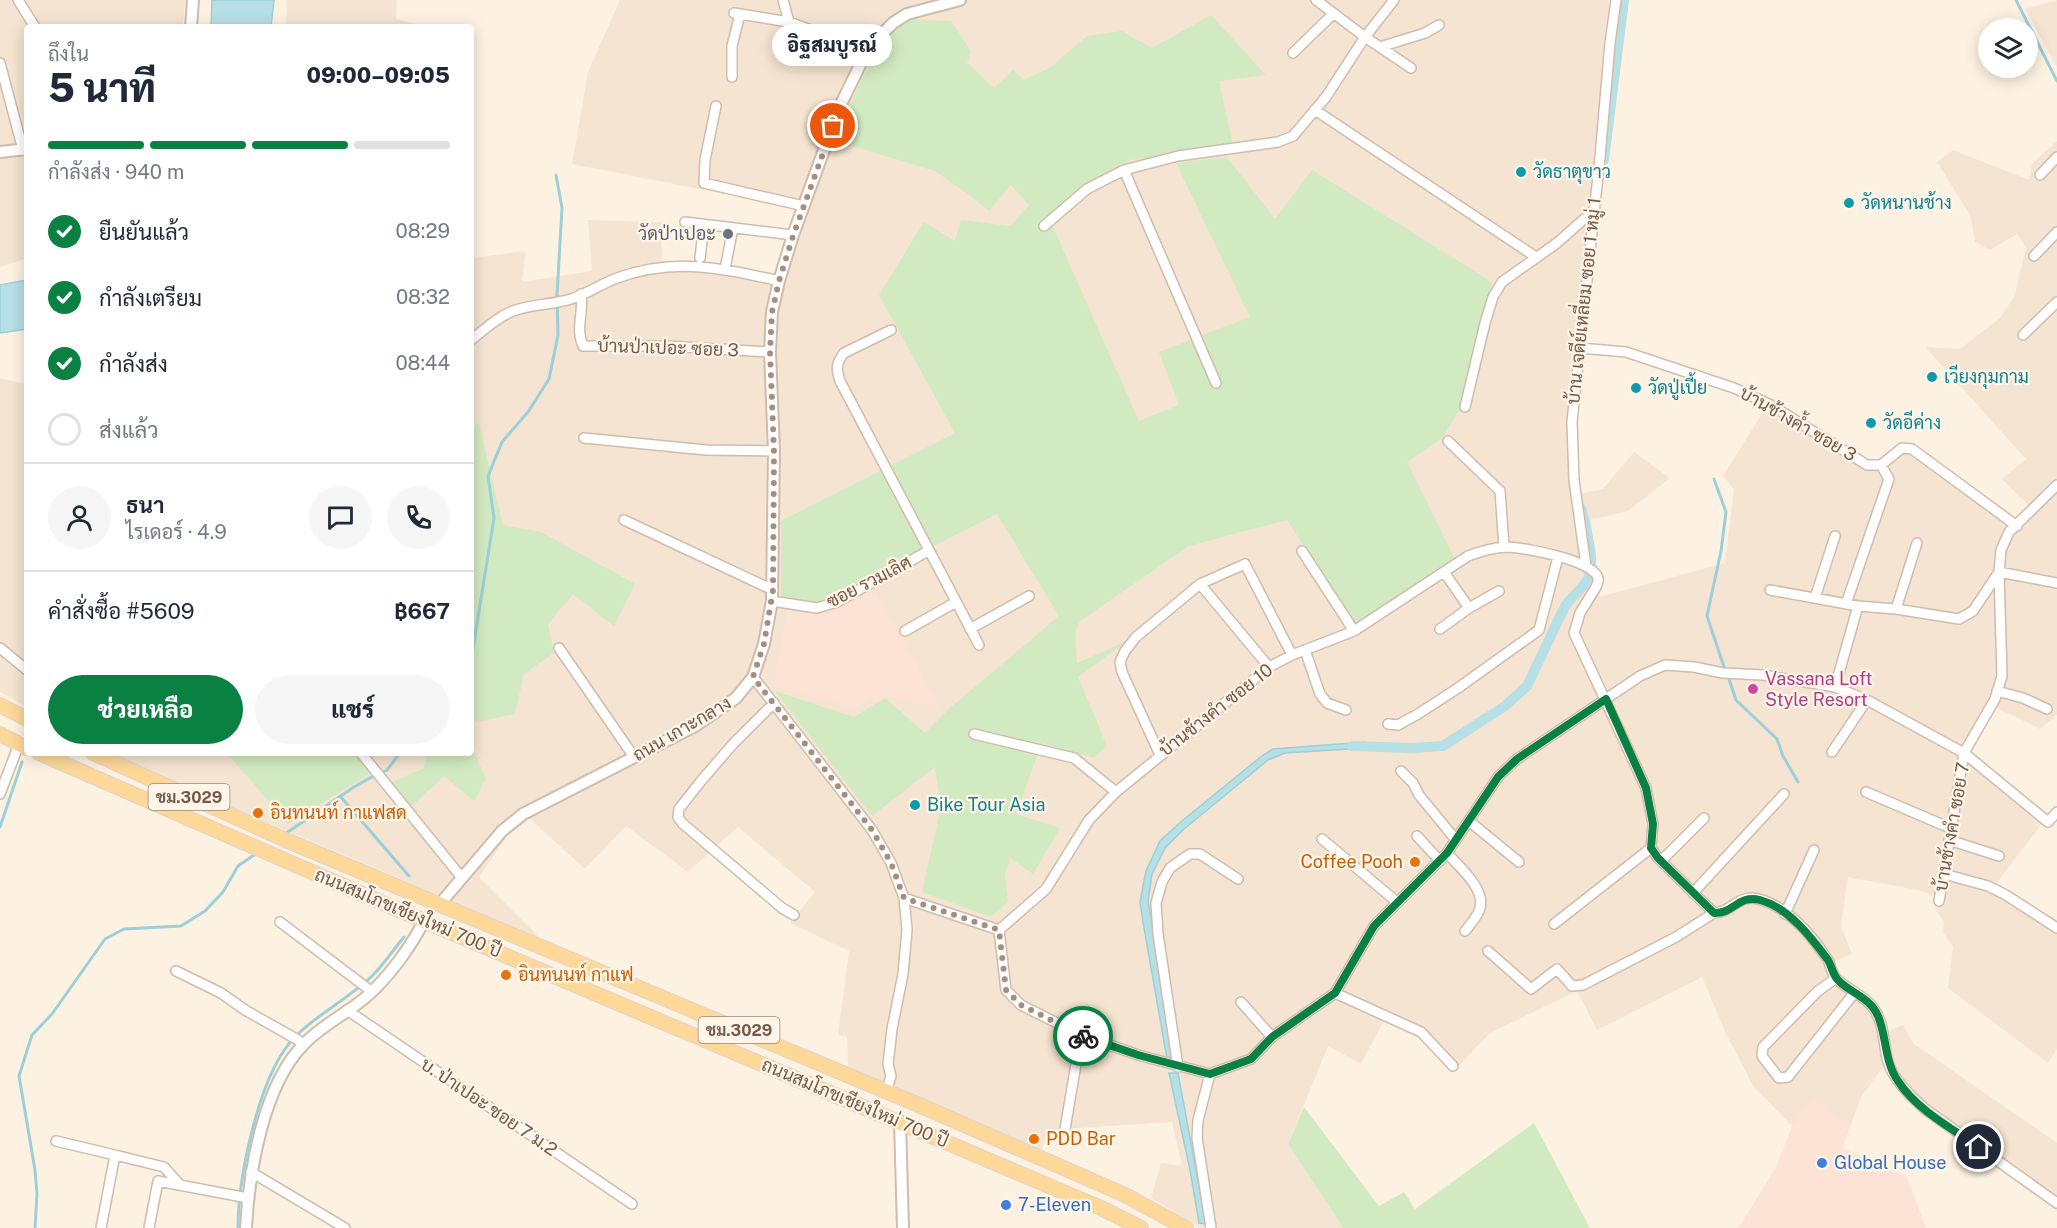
<!DOCTYPE html>
<html lang="th">
<meta charset="utf-8">
<style>
body{margin:0;font-family:"Public Sans",Sarabun,sans-serif;background:#f6f6f7;color:#1f2937;height:100vh;display:flex;flex-direction:column;font-size:22px;white-space:nowrap}
*{box-sizing:border-box;margin:0}
p{font-size:20px;color:#747a83}
.icon{flex:none;width:33px;height:33px;fill:none;stroke:currentColor;stroke-width:2;stroke-linecap:round;stroke-linejoin:round}
.map{position:relative;flex:1;overflow:hidden}
.details{position:absolute;left:24px;top:24px;width:450px;height:732px;display:flex;flex-direction:column;background:#fff;border-radius:6px;box-shadow:0 3px 15px #0003}
.details>*{flex:none}
.controls{position:absolute;left:1978px;top:18px;display:grid;gap:12px}
.controls a{display:grid;place-items:center;width:60px;height:60px;border-radius:50%;background:#fff;box-shadow:0 3px 15px #0003;font-size:30px}
.pin{position:absolute;display:grid;place-items:center;width:51px;height:51px;color:#fff;margin:-26px;border:3px solid #fff;border-radius:50%;box-shadow:0 2px 6px #0007}
.courier{position:absolute;display:grid;place-items:center;width:60px;height:60px;margin:-30px;border:4px solid #0b8043;border-radius:50%;background:#fff;color:#222;box-shadow:0 2px 8px #0007}
.bubble{position:absolute;height:42px;border-radius:21px;background:#fff;box-shadow:0 3px 15px #0003;font-size:20px;font-weight:800;line-height:42px;text-align:center}
.summary em{font-style:normal;font-weight:800}
.summary div{display:flex;flex-direction:column-reverse}
.summary{display:flex;align-items:center;justify-content:space-between;height:102px;padding:0 24px}
h1{font-size:39px;font-weight:800;line-height:45px}
.bar{display:grid;grid-template-columns:repeat(4,1fr);gap:9px 6px;align-content:center;height:72px;padding:0 24px}
.bar i{height:8px;border-radius:4px;background:#e0e1e3}
.bar .current{background:#0b8043}
.bar p{grid-column:span 4}
.line{display:flex;align-items:center;gap:15px;padding:0 24px;border-top:2px solid #e0e1e3}
.line div{flex:1}
.round{display:grid;place-items:center;flex:none;width:63px;height:63px;border-radius:32px;background:#f6f6f7}
ol{padding:0 24px;list-style:none}
li{display:flex;align-items:center;gap:18px;height:66px}
li p{margin-inline-start:auto}
li .icon{padding:6px;border-radius:50%;background:#0b8043;color:#fff;stroke-width:4}
li:last-child{color:#747a83}
li i{width:33px;height:33px;border:3px solid #e0e1e3;border-radius:50%}
.cta{display:flex;gap:12px;margin-top:auto;padding:12px 24px}
.cta a{flex:1;height:69px;border-radius:36px;background:#0b8043;color:#fff;font-size:24px;font-weight:800;line-height:69px;text-align:center}
.cta a+a{background:#f6f6f7;color:#1f2937}
.map>svg:first-child{display:block}
.residential{fill:#f4e4d1}
.commercial{fill:#fde2d6}
.green{fill:#d2eac1}
.water{fill:#b7dfe6;stroke:#9dcfd8;stroke-width:1.5}
.lines{fill:none;stroke-linecap:round;stroke-linejoin:round}
.stream{stroke:#9dcfd8;stroke-width:3}
.canal{stroke:#b7dfe6;stroke-width:10}
.minor-casing{stroke:#d0bcac;stroke-width:12}
.tertiary-casing{stroke:#d0bcac;stroke-width:14}
.primary-casing{stroke:#dbd4cf;stroke-width:16}
.minor{stroke:#fff;stroke-width:9}
.tertiary{stroke:#fff;stroke-width:10}
.primary{stroke:#fdd899;stroke-width:14}
.done{stroke:#a58e7e;stroke-width:6;stroke-dasharray:0 10.8}
.route{stroke:#0b8043;stroke-width:8}
.culture-dot{fill:#0f9aa8;stroke:#fff6e9;stroke-width:2}
.worship-dot{fill:#6b7280;stroke:#fff6e9;stroke-width:2}
.hotel-dot{fill:#d1479c;stroke:#fff6e9;stroke-width:2}
.food-dot{fill:#e8710a;stroke:#fff6e9;stroke-width:2}
.shop-dot{fill:#3f7fe0;stroke:#fff6e9;stroke-width:2}
.labels{text-anchor:middle;stroke-width:4.5;stroke-linejoin:round;paint-order:stroke}
.shield{fill:#fff6e9;stroke:#9e8778;stroke-width:1.5}
.shield-label{font-size:16px;font-weight:bold;fill:#755848}
.culture-label{font-size:18px;fill:#0d838f;stroke:#fff6e9;text-anchor:start}
.worship-label{font-size:18px;fill:#5b616d;stroke:#fff6e9;text-anchor:end}
.street-label{font-size:18px;fill:#755848;stroke:#fff6e9}
.hotel-label{font-size:18px;fill:#b23c85;stroke:#fff6e9;text-anchor:start}
.food-label{font-size:18px;fill:#c56008;stroke:#fff6e9;text-anchor:start}
.shop-label{font-size:18px;fill:#366cbe;stroke:#fff6e9;text-anchor:start}
</style>
<div class="map">
<svg width="2057" height="1228" viewBox="0 0 2057 1228">
<rect width="100%" height="100%" fill="#fdf2e2"/>
<path class="residential" d="M0,0H185L183,27H27V258L0,267Z
M287,0H397L396,19L429,27H286Z
M620,0H1609L1569,419L1573,495L1603,489L1634,452L1670,478L1628,511L1591,520L1596,564L1603,576L1599,597L1725,563L1734,489L1723,476L1766,407L1875,470L1885,466L1900,453L1909,452L2007,525L2029,506L2002,479L2026,459L1925,347L1960,349L2000,318L2015,295L2026,247L2017,234L1990,250L1975,242L1970,215L1937,162L1953,150L2029,180L2032,164L2057,141V715L2040,729L1995,707L1966,758L2044,821L1992,889L2057,932V1049L2048,1063L1948,988L1953,947L1943,932L1944,922L1935,908V896L1918,890L1848,877L1841,926L1852,954L1833,962L1843,988L1870,1010L1879,1035L1903,1025L1914,1044L2057,1143V1211L1928,1119L1905,1100L1884,1066L1861,1097L1851,1125L1813,1100L1792,1126L1754,1087L1726,1034L1702,977L1597,1030L1577,991L1490,1033L1452,1073L1418,1035L1384,1020L1361,1064L1328,1046L1288,1144L1343,1228H1201L1151,1198L1161,1163L1182,1166L1172,1122L1047,1130L1042,1150L848,1069L847,1037L838,1035L849,951L790,923L815,892L738,827L688,872L626,826L585,869L530,819L508,835L479,877L540,938L137,767L111,753H471V258L526,251L522,282L592,271L588,220L661,222L662,261L775,275L798,208L572,164L588,72Z
M2057,0V67L2025,9Z
M0,378L25,384L27,387V707L0,692Z"/>
<path class="commercial" d="M876,591L940,708L881,695L855,708L773,687L787,612L825,616Z
M1813,1099L1851,1125L1842,1148L1907,1177L1926,1228H1736L1741,1224L1776,1167L1792,1126Z"/>
<path class="green" d="M1211,15L1266,75L1219,81L1233,146L1131,160L1081,187L1049,218L1139,421L1179,405L1159,352L1250,317L1176,163L1227,157L1275,219L1312,170L1492,282L1460,409L1442,438L1407,462L1455,559L1355,625L1287,520L1189,546L1080,621L1075,632L1077,663L1129,640L1078,677L1107,746L1094,758L1042,743L1016,814L1060,828L1033,874L1010,858L1005,876L1008,902L991,917L922,892L941,807L935,767L872,816L775,691L854,717L885,698L925,733L950,708L1059,616L997,514L818,604L781,598V521L955,433L879,295L924,222L955,241L961,220L1010,226L1029,205L1011,185L989,211L972,197L935,171L836,141L860,82L884,42L908,19L951,21L971,51L967,63L994,88L1013,70L1024,80L1051,67L1087,36L1122,31L1152,48Z
M479,424L503,525L541,532L635,584L614,626L573,594L548,624L554,653L524,674L515,714L471,723V425Z
M471,745L486,779L474,801L444,776L411,807L392,782L424,768L426,753H471Z
M227,753H358L372,772L288,824Z
M1304,1107L1379,1206L1404,1192L1415,1209L1534,1123L1590,1228H1343L1288,1144Z"/>
<path class="water" d="M212,0H274L271,27H211Z
M27,280V329L0,333V285Z
M1365,742V748L1285,753L1268,760L1184,829L1165,848L1152,874L1148,901L1175,1061L1167,1059L1143,922L1140,902L1146,871L1160,841L1183,820L1263,755L1273,749Z
M1169,1073H1178L1206,1224L1199,1223L1190,1170Z"/>
<g class="lines">
<path class="stream" d="M2016,0L2057,81
M1714,479L1726,512L1721,551L1707,616L1725,670
M471,661L494,518L488,476L502,442L528,412L549,379L558,335L557,295L562,208L556,175
M1728,676L1736,700L1777,739L1783,756L1798,782
M381,773L387,770L400,753
M340,796L409,876
M0,827L22,762
M285,834L354,787L375,775
M35,1228L37,1194L35,1170L19,1076L32,1035L52,1014L105,939L124,929L181,926L205,911L223,892L238,866L257,853
M238,1228C238,1179 257,1089 285,1049C304,1021 348,1000 372,976C384,964 393,950 404,937"/>
<path class="canal" d="M1604,160L1624,0
M1352,746L1412,748L1443,746L1505,706L1527,686L1564,608C1570,597 1581,591 1588,579C1597,564 1585,527 1582,510"/>
<defs>
<path id="minor" d="M18,0L35,27
M783,0L789,22
M1316,0L1365,37L1411,68
M734,13L789,22L808,29L863,59
M1380,47L1425,33L1439,25
M1293,53L1333,14
M0,63L23,150
M732,77V46L740,14
M716,106L705,160L704,183L804,206
M1315,110L1536,257
M1124,170L1216,383
M2040,175L2057,157
M685,222L793,235
M1044,226L1087,189L1124,170L1178,156L1278,142L1293,136L1326,97L1365,37L1394,0
M2034,256L2057,232
M700,258L704,224
M725,269L733,228
M581,294C584,313 575,328 583,346H666L770,352
M891,330L844,353C836,363 836,369 840,381L979,645
M2023,335L2057,302
M471,340C484,330 497,317 513,311C531,304 552,305 571,299C587,294 601,284 617,278C675,257 721,268 779,281
M1580,348L1626,352L1734,388L1771,405L1867,465H1881L1902,448L1912,449L2017,526
M1465,407L1485,323L1493,297L1502,282L1557,243L1593,211
M584,438L706,450L774,451
M1448,441L1500,491L1504,547
M624,520L773,590
M1302,551L1354,631
M1586,566L1574,480L1572,422L1600,157L1610,43L1616,0
M1444,572L1469,608
M1999,572L2057,583
M1200,584L1269,667
M1770,590L1858,606L1896,609L1959,619L1973,611L1999,572
M1815,598L1835,536
M772,601L817,608L837,602L928,551
M1846,604L1889,479L1881,465
M1896,609L1917,543
M970,629L1029,596
M1440,629L1469,608L1499,591
M905,631L956,602
M0,648L27,670
M559,648L634,757
M1305,650L1320,694L1327,703L1346,710
M753,677L872,830L891,863L904,898L907,930L903,974L892,1029L888,1064L891,1076L886,1092
M1835,687L1858,606
M1997,691L2023,698L2047,709
M774,703L733,744L701,781L679,809L678,817L682,823L782,908L794,915
M1388,724L1398,725L1418,714L1458,688L1539,630L1558,557
M974,734L1074,758L1116,792
M1832,752L1867,700
M361,753L462,878
M1160,755L1122,672L1120,662L1125,651L1136,637L1200,584L1245,564L1292,655
M1401,771L1413,783L1419,795L1456,840
M1866,792L1950,828
M0,794L19,744
M1469,821L1519,862
M1417,836L1440,861
M1322,839L1397,902
M1949,840L1999,856
M1447,853C1459,867 1488,890 1479,911C1476,918 1470,925 1465,931
M1661,861L1704,818
M1944,874L1988,886L2006,895L2057,928
M1693,893L1784,794
M904,898L999,930
M1939,901L1964,753L1995,699L2002,676L1999,572L2001,550L2009,532L2057,485
M1785,914L1814,850
M280,922L371,991
M1554,924L1651,848
M999,930L1046,889L1089,820L1116,792L1269,667L1292,655L1354,631L1468,556C1481,551 1492,548 1506,547C1522,547 1594,560 1598,578C1599,582 1597,584 1596,587L1580,613L1574,633L1646,788L1653,824L1651,848L1658,858L1714,913C1729,913 1738,897 1752,898C1783,901 1812,935 1828,960C1831,966 1831,972 1835,977C1846,990 1864,994 1874,1009C1885,1025 1883,1044 1888,1062C1894,1081 1910,1095 1925,1109L2057,1203
M999,930L1006,990L1021,1005L1081,1035L1138,1055L1210,1074
M1488,951L1531,989L1557,969L1572,986L1583,985L1676,937L1714,913
M176,971L221,993L245,1010L298,1040L303,1045
M1836,978L1818,991L1763,1047L1762,1056L1779,1078L1788,1077L1855,992
M1335,993L1421,1032L1453,1066
M1241,1002L1272,1037
M347,1010L632,1204
M1178,1067L1158,934L1156,903L1162,882L1170,868L1190,854H1200L1238,879
M1210,1074L1251,1059L1272,1037L1335,993L1374,926L1447,853L1498,777L1517,759L1640,676L1665,665L1694,667L1723,673L1763,675L1835,687L1867,700L1964,753L2048,822L2057,812
M1210,1074L1198,1120L1197,1138L1211,1228
M1065,1129L1081,1035
M56,1141L115,1155L101,1228
M115,1155L164,1167L180,1185
M251,1172L345,1228
M149,1228L158,1181L248,1198"/>
<path id="tertiary" d="M191,27L193,0
M0,152L27,149
M439,905L502,831L523,814L695,726L736,698L753,677L764,644L772,601L774,451L770,352L772,312L779,281L793,235L840,106L863,59L883,33L893,23L907,14L960,0
M900,1121L903,1228
M246,1228C249,1172 263,1085 304,1044C322,1025 346,1014 366,997C389,977 410,948 424,921"/>
<path id="primary" d="M0,705L27,719
M0,734L27,748
M39,753L424,921L1101,1208L1141,1228
M93,753L288,841L926,1108L1123,1194L1186,1228"/>
</defs>
<use href="#minor" class="minor-casing"/>
<use href="#tertiary" class="tertiary-casing"/>
<use href="#primary" class="primary-casing"/>
<use href="#minor" class="minor"/>
<use href="#tertiary" class="tertiary"/>
<use href="#primary" class="primary"/>
</g>
<g class="lines">
<path class="done" d="M833,126L793,236L779,281L772,312L770,352L774,452L773,590L764,644L753,677L872,830L891,863L904,898L999,930L1006,990L1021,1005L1083,1036"/>
<path class="route" d="M1083,1036L1138,1055L1210,1074L1251,1059L1272,1037L1335,993L1374,926L1447,853L1498,777L1517,759L1606,699L1646,788L1653,824L1651,848L1658,858L1714,913C1734,914 1738,894 1760,900C1789,908 1811,937 1828,960C1832,966 1832,974 1838,980C1850,993 1870,997 1878,1016C1887,1037 1884,1061 1898,1081C1916,1109 1951,1128 1979,1147"/>
</g>
<g class="culture-dot">
<circle cx="1521" cy="172" r="6"/>
<circle cx="1849" cy="203" r="6"/>
<circle cx="1932" cy="377" r="6"/>
<circle cx="1636" cy="388" r="6"/>
<circle cx="1871" cy="423" r="6"/>
<circle cx="915" cy="805" r="6"/>
</g>
<circle class="worship-dot" cx="728" cy="234" r="6"/>
<circle class="hotel-dot" cx="1753" cy="689" r="6"/>
<g class="food-dot">
<circle cx="258" cy="813" r="6"/>
<circle cx="1415" cy="862" r="6"/>
<circle cx="506" cy="975" r="6"/>
<circle cx="1034" cy="1139" r="6"/>
</g>
<g class="shop-dot">
<circle cx="1822" cy="1163" r="6"/>
<circle cx="1006" cy="1205" r="6"/>
</g>
<g class="labels">
<g class="shield">
<rect x="148.5" y="784" width="81" height="26" rx="4.5"/>
<rect x="698.5" y="1017" width="81" height="26" rx="4.5"/>
</g>
<g class="shield-label">
<text x="189" y="803">ชม.3029</text>
<text x="739" y="1036">ชม.3029</text>
</g>
<g class="culture-label">
<text x="1533" y="178">วัดธาตุขาว</text>
<text x="1861" y="209">วัดหนานช้าง</text>
<text x="1944" y="383">เวียงกุมกาม</text>
<text x="1648" y="394">วัดปู่เปี้ย</text>
<text x="1883" y="429">วัดอีค่าง</text>
<text x="927" y="811">Bike Tour Asia</text>
</g>
<g class="worship-label">
<text x="716" y="240">วัดป่าเปอะ</text>
</g>
<g class="street-label">
<text transform="translate(1584 301) rotate(-84)" y="6">บ้าน เจดีย์เหลี่ยม ซอย 1 หมู่ 1</text>
<text transform="translate(668 348) rotate(2)" y="6">บ้านป่าเปอะ ซอย 3</text>
<text transform="translate(1798 424) rotate(30)" y="6">บ้านช้างค้ำ ซอย 3</text>
<text transform="translate(869 582) rotate(-27)" y="6">ซอย รวมเลิศ</text>
<text transform="translate(1216 710) rotate(-38)" y="6">บ้านช้างคำ ซอย 10</text>
<text transform="translate(682 729) rotate(-30)" y="6">ถนน เกาะกลาง</text>
<text transform="translate(1952 827) rotate(-80)" y="6">บ้านช้างคำ ซอย 7</text>
<text transform="translate(408 913) rotate(23)" y="6">ถนนสมโภชเชียงใหม่ 700 ปี</text>
<text transform="translate(855 1103) rotate(23)" y="6">ถนนสมโภชเชียงใหม่ 700 ปี</text>
<text transform="translate(489 1107) rotate(34)" y="6">บ. ป่าเปอะ ซอย 7 ม.2</text>
</g>
<g class="hotel-label">
<text x="1765" y="685">Vassana Loft<tspan x="1765" dy="21">Style Resort</tspan></text>
</g>
<g class="food-label">
<text x="270" y="819">อินทนนท์ กาแฟสด</text>
<text x="1403" y="868" text-anchor="end">Coffee Pooh</text>
<text x="518" y="981">อินทนนท์ กาแฟ</text>
<text x="1046" y="1145">PDD Bar</text>
</g>
<g class="shop-label">
<text x="1834" y="1169">Global House</text>
<text x="1018" y="1211">7-Eleven</text>
</g>
</g>
</svg>
<div class="controls">
<a><svg class="icon" aria-label="layers" viewBox="0 0 24 24"><path d="M12 4l9 5-9 5-9-5zM3 14l9 5 9-5"/></svg></a>
</div>
<div class="pin" style="left:833px;top:126px;background:#ea580c"><svg class="icon" aria-label="bag" viewBox="0 0 24 24"><path d="M5 8h14l-1 12H6zM9 8a3 3 0 0 1 6 0"/></svg></div>
<div class="pin" style="left:1979px;top:1147px;background:#1f2937"><svg class="icon" aria-label="home" viewBox="0 0 24 24"><path d="M3 11l9-7 9 7M6 9v11h12V9"/></svg></div>
<div class="courier" style="left:1083px;top:1036px"><svg class="icon" aria-label="bike" viewBox="0 0 24 24"><circle cx="6" cy="16" r="4"/><circle cx="18" cy="16" r="4"/><path d="M6 16l4-8h5l3 8M10 8l3 8H6M13 5h3"/></svg></div>
<div class="bubble" style="left:772px;top:24px;width:120px">อิฐสมบูรณ์</div>
<section class="details">
<div class="summary"><div><h1>5 นาที</h1><p>ถึงใน</p></div><em>09:00–09:05</em></div>
<div class="bar"><i class="current"></i><i class="current"></i><i class="current"></i><i></i><p>กำลังส่ง · 940 m</p></div>
<ol>
<li><svg class="icon" aria-label="check" viewBox="0 0 24 24"><path d="M5 12l5 5 9-10"/></svg>ยืนยันแล้ว<p>08:29</p></li>
<li><svg class="icon" aria-label="check" viewBox="0 0 24 24"><path d="M5 12l5 5 9-10"/></svg>กำลังเตรียม<p>08:32</p></li>
<li><svg class="icon" aria-label="check" viewBox="0 0 24 24"><path d="M5 12l5 5 9-10"/></svg>กำลังส่ง<p>08:44</p></li>
<li><i></i>ส่งแล้ว</li>
</ol>
<div class="line" style="height:108px"><a class="round"><svg class="icon" aria-label="person" viewBox="0 0 24 24"><circle cx="12" cy="8" r="4"/><path d="M4 21q1-7 8-7t8 7"/></svg></a><div><b>ธนา</b><p>ไรเดอร์ · 4.9</p></div><a class="round"><svg class="icon" aria-label="chat" viewBox="0 0 24 24"><path d="M4 5h16v11H9l-5 4z"/></svg></a><a class="round"><svg class="icon" aria-label="phone" viewBox="0 0 24 24"><path d="M5 4h4l2 5-3 2q2 4 5 5l2-3 5 2v4C11 20 4 13 5 4z"/></svg></a></div>
<div class="line" style="height:78px"><div>คำสั่งซื้อ #5609</div><b>฿667</b></div>
<div class="cta"><a>ช่วยเหลือ</a><a>แชร์</a></div>
</section>
</div>
